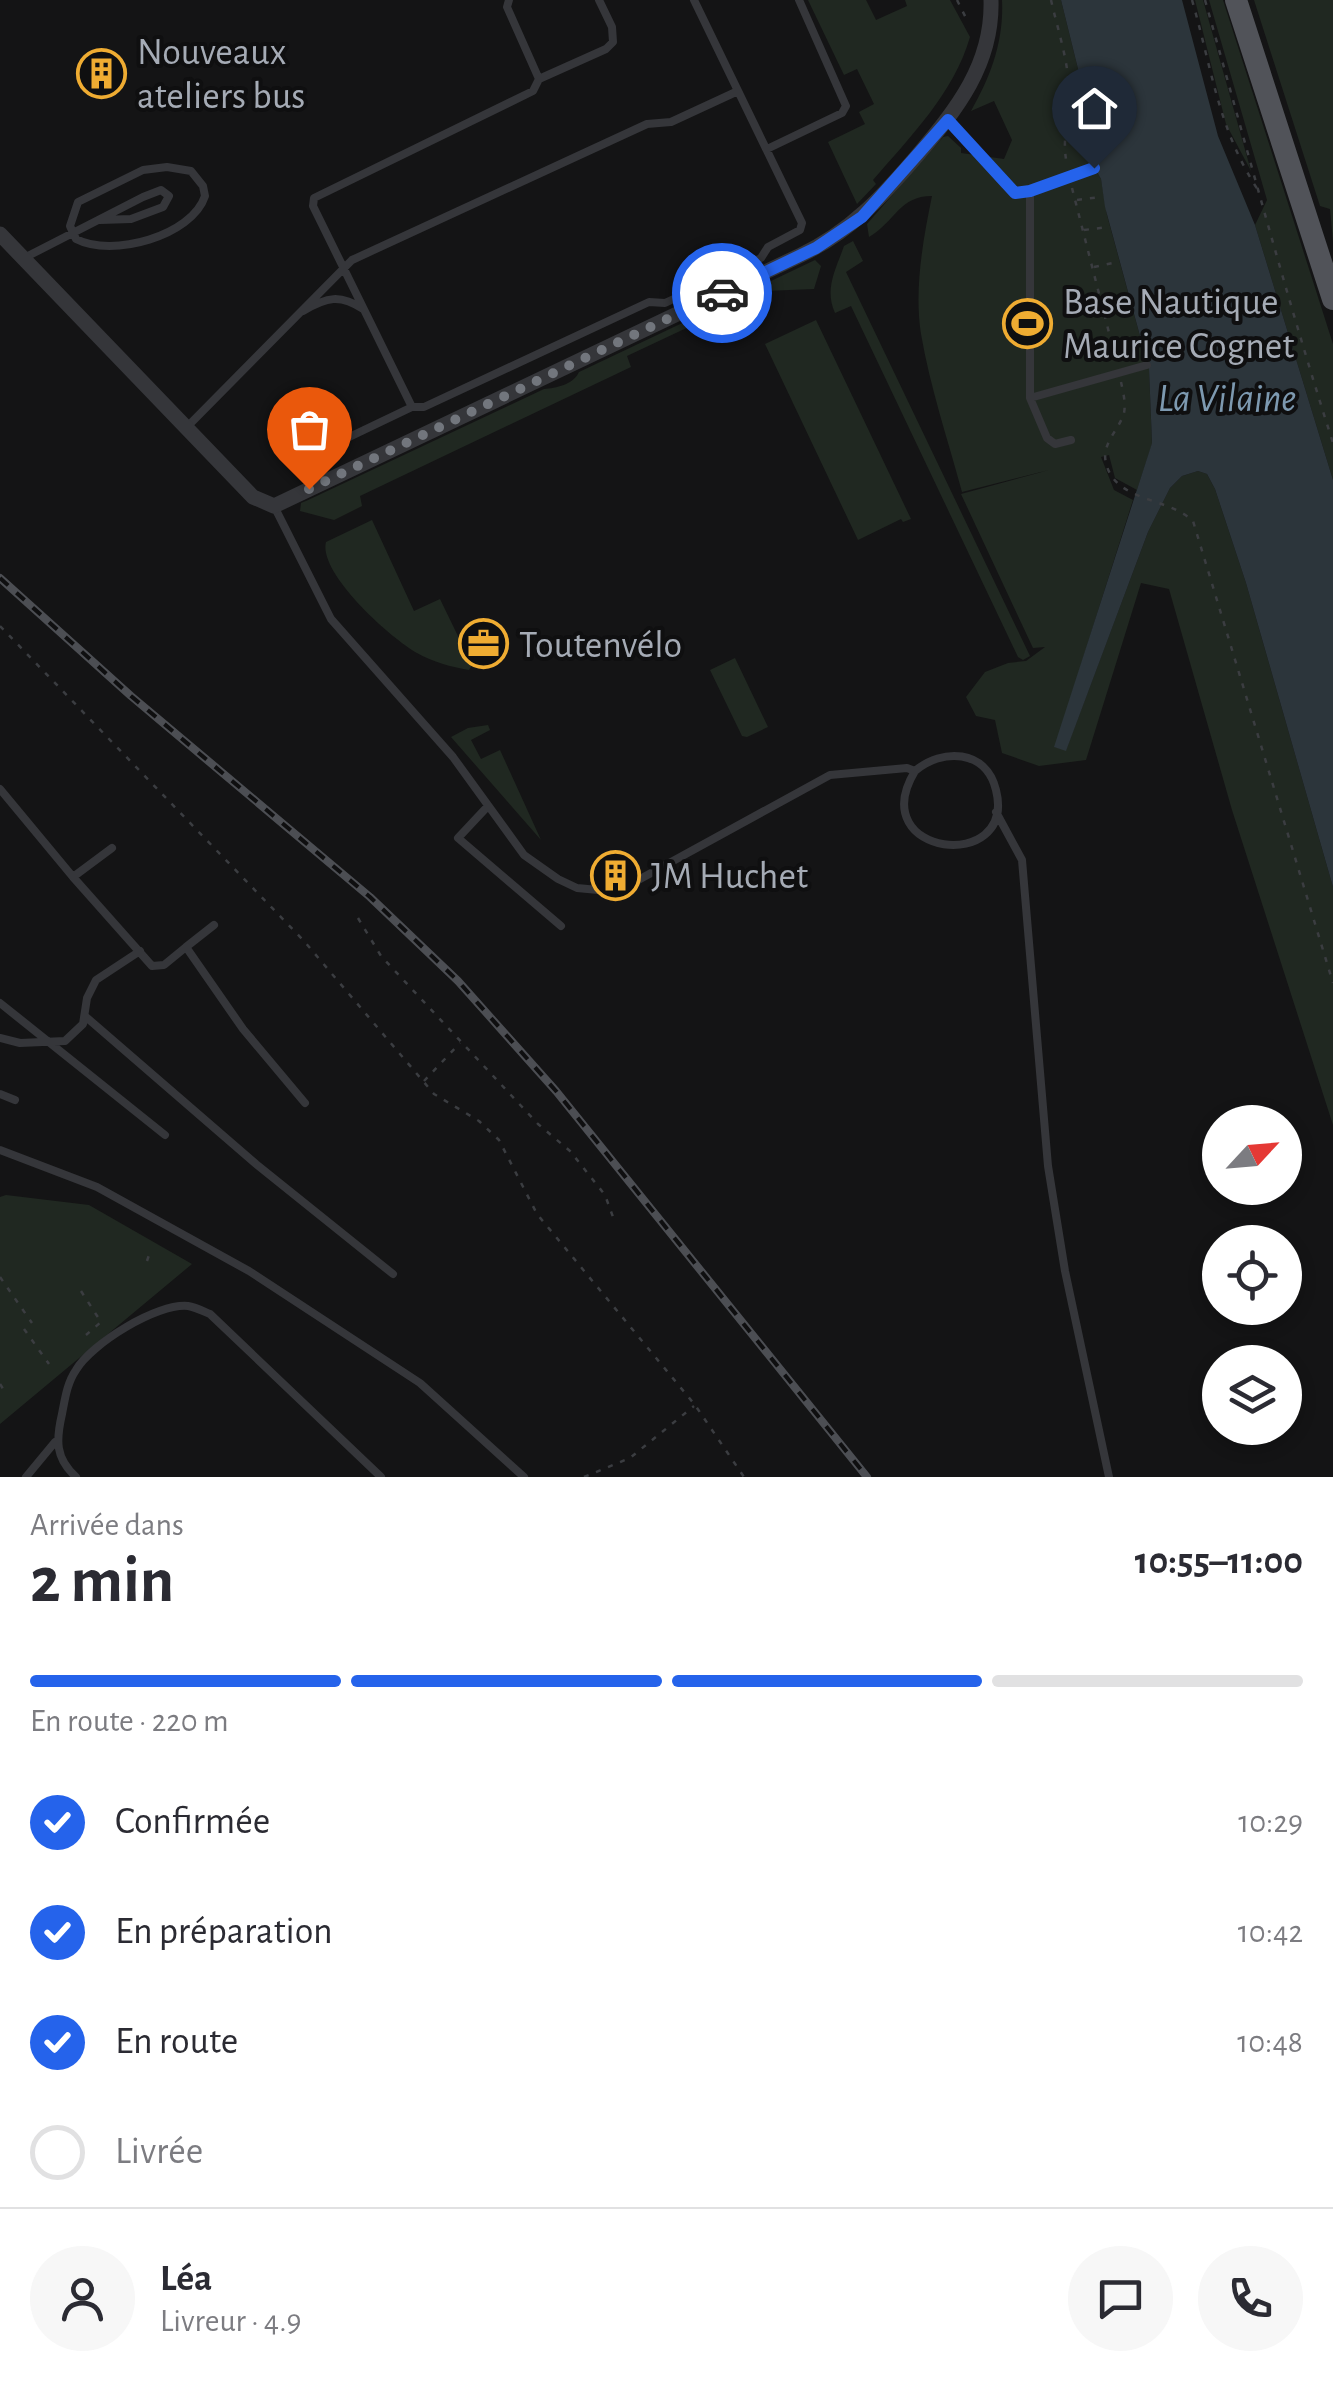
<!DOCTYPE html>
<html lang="fr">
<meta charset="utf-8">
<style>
body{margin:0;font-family:"Alegreya Sans",sans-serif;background:#f7f7f7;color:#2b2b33;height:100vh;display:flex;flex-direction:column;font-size:38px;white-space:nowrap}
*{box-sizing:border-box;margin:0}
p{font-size:32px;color:#7c7c81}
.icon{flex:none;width:55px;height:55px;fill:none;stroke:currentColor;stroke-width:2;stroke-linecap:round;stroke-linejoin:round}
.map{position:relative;height:1477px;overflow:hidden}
.side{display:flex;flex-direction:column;background:#fff;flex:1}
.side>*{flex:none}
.needle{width:65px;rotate:64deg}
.fabs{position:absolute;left:1202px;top:1105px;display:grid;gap:20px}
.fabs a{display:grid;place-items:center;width:100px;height:100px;border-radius:50%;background:#fff;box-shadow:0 5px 15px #0003;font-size:50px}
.pin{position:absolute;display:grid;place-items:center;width:85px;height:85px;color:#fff;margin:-102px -42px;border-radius:50% 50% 50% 0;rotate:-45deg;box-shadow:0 0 10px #0007}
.pin .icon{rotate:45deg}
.courier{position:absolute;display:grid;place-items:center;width:100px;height:100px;margin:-50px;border:8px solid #2563eb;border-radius:50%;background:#fff;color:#222;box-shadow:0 2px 12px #0007}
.overview em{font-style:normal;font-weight:700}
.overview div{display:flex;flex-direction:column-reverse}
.overview{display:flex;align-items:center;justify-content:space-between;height:170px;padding:0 30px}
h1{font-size:65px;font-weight:700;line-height:75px}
.bar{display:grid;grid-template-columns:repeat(4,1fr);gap:15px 10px;align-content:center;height:120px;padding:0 30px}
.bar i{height:12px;border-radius:8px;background:#e1e1e2}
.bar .current{background:#2563eb}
.bar p{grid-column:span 4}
.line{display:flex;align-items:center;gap:25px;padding:0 30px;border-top:2px solid #e1e1e2}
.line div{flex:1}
.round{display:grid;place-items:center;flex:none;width:105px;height:105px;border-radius:52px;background:#f7f7f7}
ol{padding:0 30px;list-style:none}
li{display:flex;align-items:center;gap:30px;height:110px}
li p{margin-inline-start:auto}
li .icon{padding:10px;border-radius:50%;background:#2563eb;color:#fff;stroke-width:4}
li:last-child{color:#7c7c81}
li i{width:55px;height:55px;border:5px solid #e1e1e2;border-radius:50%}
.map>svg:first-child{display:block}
.green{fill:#202821}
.water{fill:#2c353b}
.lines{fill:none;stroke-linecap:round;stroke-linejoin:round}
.path{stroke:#3b3d41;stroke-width:2.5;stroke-dasharray:5 8;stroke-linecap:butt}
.service{stroke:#35363a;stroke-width:8}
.minor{stroke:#35363a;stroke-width:15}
.primary{stroke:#515359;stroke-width:22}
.rail-casing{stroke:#4c4e53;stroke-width:8}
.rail{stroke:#0f0f10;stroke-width:4;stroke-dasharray:11;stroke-linecap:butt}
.done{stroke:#72767d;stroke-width:10;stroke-dasharray:0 18}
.route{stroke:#2563eb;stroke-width:12}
.labels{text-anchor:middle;stroke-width:8;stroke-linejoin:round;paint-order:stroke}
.poi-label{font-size:38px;fill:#a5abb5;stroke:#0f0f10;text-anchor:start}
.water-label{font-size:40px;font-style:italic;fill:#7d99b0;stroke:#0f0f10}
</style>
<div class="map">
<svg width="1333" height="1477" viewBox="0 0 1333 1477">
<rect width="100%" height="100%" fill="#141415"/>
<path class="green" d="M808,0H866L876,20L907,6L905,0H950L970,37C954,93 910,137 873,180L876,184L857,204L828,142L865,124L859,112L874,104L857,69L844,75Z
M1002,0H1061L1082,85L1092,163L1101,179L1107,215L1149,369L1152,444L1137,490L1115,478L1109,455L1101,457L1114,490L1133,500L1055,747L1066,750L1148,532L1170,488L1182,476L1198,471L1207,474L1215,489L1246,583L1333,887V1125L1232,810L1169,589L1141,583L1086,760L1039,766L1002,753L995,720L976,716L966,697L985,672L1008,663L1026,661L1045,647L1033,648L961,494L1049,470L962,492C948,440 930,387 921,334C914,289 923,240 932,196C899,196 896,221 869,237L867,224L943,137L948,136L961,148V153L1004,159L1012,140L994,101L971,111C991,76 1004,41 1002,0Z
M1195,0H1203L1251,171L1226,124Z
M1209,0H1223L1333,344V480L1255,225L1267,200Z
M1254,0H1333V242L1330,209L1320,206Z
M853,241L863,261L846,272L1030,656L1023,660L1018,657L851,306L835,313C824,289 836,269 844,246Z
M815,260L821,266L814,289L765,291L627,356L631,367L360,496L362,506L334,520L300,511L301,503L306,501L544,389C556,388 573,385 579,372Z
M816,320L911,519L903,522L901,519L858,540L765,344Z
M372,520L414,611L440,599L472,665L469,670C451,667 433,662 417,653C390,638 318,573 326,542Z
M735,658L768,727L747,737L742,736L710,670Z
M488,725L490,730L471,740L481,759L500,750L541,840L451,737L468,728Z
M6,1195L89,1205L192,1264L0,1424V1197Z"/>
<path class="water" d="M1061,0H1182L1218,136L1255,225L1333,480V887L1246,583L1215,489L1207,474L1198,471L1182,476L1170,488L1148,532L1066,751L1054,747L1152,443L1149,369L1105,207L1101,179L1092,163L1082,85Z"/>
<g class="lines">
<path class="path" d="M957,0L967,20
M1051,0C1058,31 1069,62 1069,94C1070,122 1061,135 1067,165
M1192,0C1212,69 1218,129 1258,190
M1205,0C1247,148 1286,296 1333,443
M1072,188L1117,364
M1077,200L1100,197
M1084,230L1108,227
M1094,267L1117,262
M1103,303L1126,297
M1106,313L1129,310
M1116,351L1138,345
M1121,382C1123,391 1126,403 1124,413C1119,430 1101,444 1106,463C1115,502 1168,497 1193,521L1333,983
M0,626L304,941L434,1094L479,1121L499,1140L537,1214L695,1405L744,1477
M358,918L381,956L538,1124L570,1151L605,1195L613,1217
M424,1081L460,1043
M147,1261L151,1249
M0,1277L32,1323
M81,1291L101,1322L86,1335
M24,1329L49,1364
M0,1384L7,1395
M584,1477L630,1458L694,1406"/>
<path class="service" d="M509,0L507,7L539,79
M948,120L1005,185L1015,193L1030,191V398L1047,438L1055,444L1071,440
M767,149L842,113L846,106L799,0
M167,167L191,171L203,186L205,196C192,236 112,258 76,239L70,226L78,202L143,170Z
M1030,191L1094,168
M24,258L143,197L161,190L169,196L163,207L131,219L100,220
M303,311C327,297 340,294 363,309
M1030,398L1147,365
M412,407L313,206L314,198L533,91L539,79L606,49L613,42L612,27L599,0
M185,429L352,260L647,124L671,122L738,91
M290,438L312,451H320L412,407H424L649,302L665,303L761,258L768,247L800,230L802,223L694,0
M274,506L331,619L453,757L524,855L558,879L577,888L609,891L631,884L830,775L907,768L915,771C942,748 986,749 996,790C1017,874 863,857 915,771
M0,789L73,877L152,966L164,965L186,947L243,1029L305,1103
M488,806L458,838L561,926
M996,812L1022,860L1048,1166L1065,1271L1109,1477
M73,877L112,848
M186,947L214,925
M0,1003L165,1135
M86,1017L256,1164L393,1274
M0,1038L20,1043L65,1041L83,1024L87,998L96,980L140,951
M0,1094L15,1100
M0,1150L97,1187L249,1271L420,1383L524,1477
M26,1477L55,1442
M76,1477C55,1458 56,1440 62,1414C65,1399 67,1383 76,1370C91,1344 157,1303 188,1306C195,1307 203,1311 210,1314L381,1477"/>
<path class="minor" d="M0,234L253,497L274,506L801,255C851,231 882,197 917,156C957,109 993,64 991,0"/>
<path class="primary" d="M1236,0L1333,299"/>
<defs>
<path id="rail" d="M0,578L131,696L370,897L458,981L556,1091L867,1477"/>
</defs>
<use href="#rail" class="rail-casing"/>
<use href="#rail" class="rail"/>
</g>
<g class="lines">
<path class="done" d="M309,489L722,293"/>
<path class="route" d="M722,293L816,248L862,217L948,120L1015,193L1030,191L1094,168"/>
</g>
<defs>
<symbol id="building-ring" viewBox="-11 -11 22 22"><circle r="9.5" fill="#0f0f10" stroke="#efac32" stroke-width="1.5"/><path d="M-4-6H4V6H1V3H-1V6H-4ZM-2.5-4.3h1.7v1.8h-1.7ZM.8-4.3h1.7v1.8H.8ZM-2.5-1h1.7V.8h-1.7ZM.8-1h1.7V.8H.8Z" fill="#efac32"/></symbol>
<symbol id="stadium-ring" viewBox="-11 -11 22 22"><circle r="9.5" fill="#0f0f10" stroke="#efac32" stroke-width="1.5"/><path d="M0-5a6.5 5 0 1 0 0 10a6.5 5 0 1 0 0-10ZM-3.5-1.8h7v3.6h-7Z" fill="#efac32"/></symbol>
<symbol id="office-ring" viewBox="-11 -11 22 22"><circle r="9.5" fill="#0f0f10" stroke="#efac32" stroke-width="1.5"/><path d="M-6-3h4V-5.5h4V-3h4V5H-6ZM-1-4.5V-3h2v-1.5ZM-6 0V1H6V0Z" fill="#efac32"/></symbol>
</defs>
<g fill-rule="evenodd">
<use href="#building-ring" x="74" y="46" width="55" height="55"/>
<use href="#stadium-ring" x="1000" y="296" width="55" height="55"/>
<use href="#office-ring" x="456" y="616" width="55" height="55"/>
<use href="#building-ring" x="588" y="848" width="55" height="55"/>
</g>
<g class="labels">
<g class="poi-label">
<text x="137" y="64">Nouveaux<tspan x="137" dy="44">ateliers bus</tspan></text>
<text x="1063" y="314">Base Nautique<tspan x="1063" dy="44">Maurice Cognet</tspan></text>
<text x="519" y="657">Toutenvélo</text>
<text x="651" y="888">JM Huchet</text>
</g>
<g class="water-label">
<text x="1227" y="411">La Vilaine</text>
</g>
</g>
</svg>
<div class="fabs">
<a><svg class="needle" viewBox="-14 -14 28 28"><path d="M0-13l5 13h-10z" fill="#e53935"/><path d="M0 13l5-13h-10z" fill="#7c7c81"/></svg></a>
<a><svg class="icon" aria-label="locate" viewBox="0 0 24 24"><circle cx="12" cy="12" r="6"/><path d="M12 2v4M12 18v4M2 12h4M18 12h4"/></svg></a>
<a><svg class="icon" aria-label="layers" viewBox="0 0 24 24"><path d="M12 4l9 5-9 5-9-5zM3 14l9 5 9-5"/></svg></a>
</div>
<div class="pin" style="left:309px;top:489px;background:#ea580c"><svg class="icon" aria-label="bag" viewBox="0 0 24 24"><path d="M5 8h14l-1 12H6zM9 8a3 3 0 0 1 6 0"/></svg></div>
<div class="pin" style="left:1094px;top:168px;background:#1f2937"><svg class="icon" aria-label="home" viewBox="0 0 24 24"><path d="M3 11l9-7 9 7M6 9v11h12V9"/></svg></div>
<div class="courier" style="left:722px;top:293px"><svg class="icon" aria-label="car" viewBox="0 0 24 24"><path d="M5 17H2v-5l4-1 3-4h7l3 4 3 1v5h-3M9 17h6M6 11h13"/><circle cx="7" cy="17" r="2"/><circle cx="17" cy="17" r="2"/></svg></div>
</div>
<section class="side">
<div class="overview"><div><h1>2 min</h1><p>Arrivée dans</p></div><em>10:55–11:00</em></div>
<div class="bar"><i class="current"></i><i class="current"></i><i class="current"></i><i></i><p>En route · 220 m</p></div>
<ol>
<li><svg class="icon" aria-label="check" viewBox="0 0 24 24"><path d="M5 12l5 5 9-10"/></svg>Confirmée<p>10:29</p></li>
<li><svg class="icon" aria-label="check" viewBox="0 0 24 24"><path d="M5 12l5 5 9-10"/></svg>En préparation<p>10:42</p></li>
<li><svg class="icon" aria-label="check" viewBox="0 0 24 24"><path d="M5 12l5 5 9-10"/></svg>En route<p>10:48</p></li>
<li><i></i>Livrée</li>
</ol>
<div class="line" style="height:180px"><a class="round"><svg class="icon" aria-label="person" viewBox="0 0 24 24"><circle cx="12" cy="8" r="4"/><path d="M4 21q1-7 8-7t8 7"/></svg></a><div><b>Léa</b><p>Livreur · 4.9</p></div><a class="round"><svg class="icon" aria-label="chat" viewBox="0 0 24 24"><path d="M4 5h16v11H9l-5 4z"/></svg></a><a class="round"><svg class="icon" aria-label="phone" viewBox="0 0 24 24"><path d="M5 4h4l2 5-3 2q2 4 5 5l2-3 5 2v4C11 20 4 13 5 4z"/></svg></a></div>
</section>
